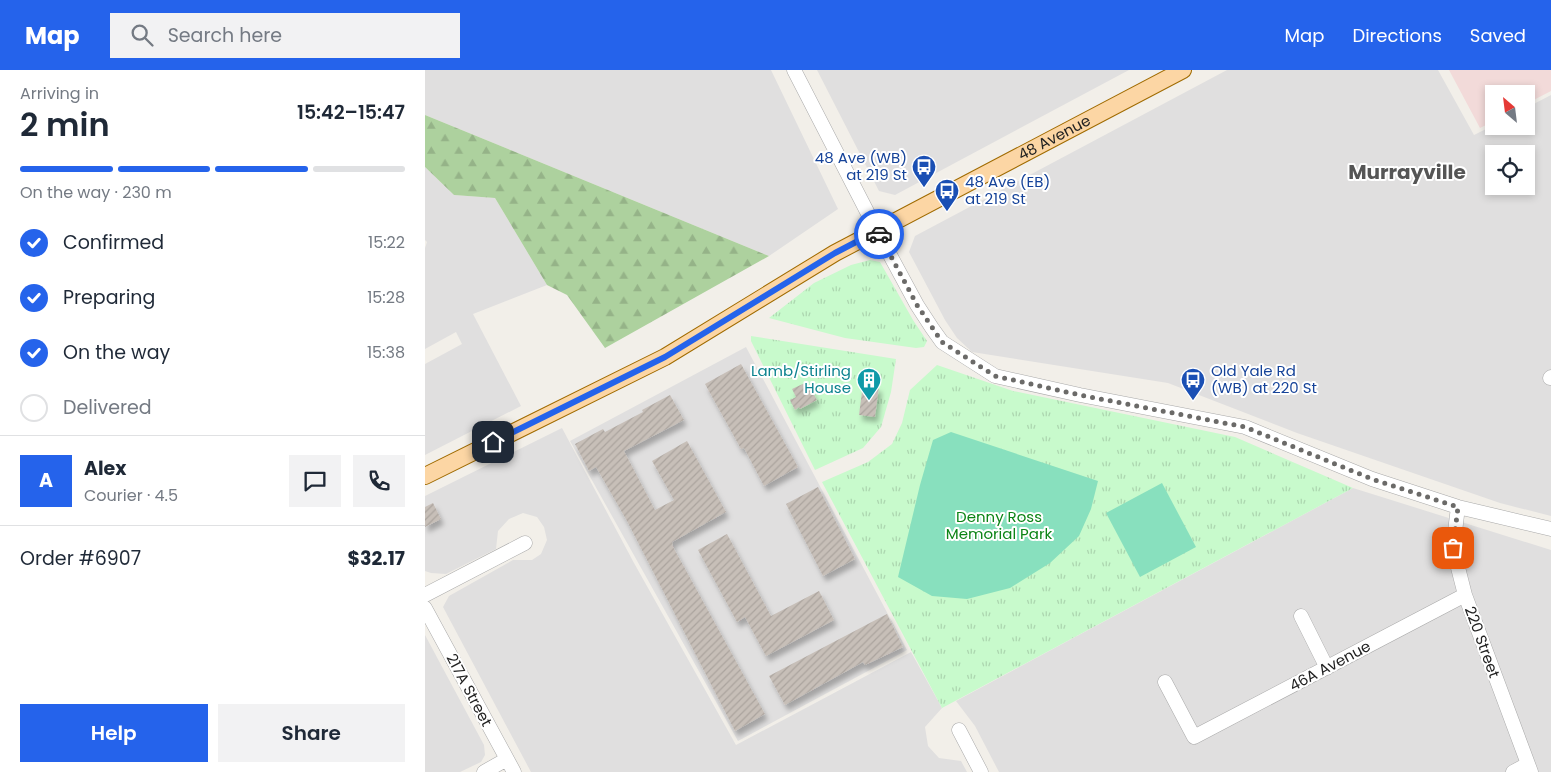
<!DOCTYPE html>
<meta charset="utf-8">
<style>
body{margin:0;font-family:Poppins,sans-serif;background:#f2f2f3;color:#1f2937;height:100vh;display:flex;flex-direction:column;font-size:19px;white-space:nowrap}
*{box-sizing:border-box;margin:0}
p{font-size:16px;color:#747a83}
.icon{flex:none;width:28px;height:28px;fill:none;stroke:currentColor;stroke-width:2;stroke-linecap:round;stroke-linejoin:round}
.map{position:relative;flex:1;overflow:hidden}
.drawer{display:flex;flex-direction:column;background:#fff;width:425px}
.drawer>*{flex:none}
.needle{width:32px;rotate:332deg}
.buttons{position:absolute;left:1060px;top:15px;display:grid;gap:10px}
.buttons a{display:grid;place-items:center;width:50px;height:50px;border-radius:0px;background:#fff;box-shadow:0 2px 8px #0003;font-size:25px}
.pin{position:absolute;display:grid;place-items:center;width:42px;height:42px;color:#fff;margin:-21px;border-radius:10px;box-shadow:0 2px 8px #0006}
.courier{position:absolute;display:grid;place-items:center;width:50px;height:50px;margin:-25px;border:4px solid #2563eb;border-radius:50%;background:#fff;color:#222;box-shadow:0 1px 6px #0007}
.headline em{font-style:normal;font-weight:600}
.headline div{display:flex;flex-direction:column-reverse}
.headline{display:flex;align-items:center;justify-content:space-between;height:85px;padding:0 20px}
h1{font-size:32px;font-weight:600;line-height:38px}
.bar{display:grid;grid-template-columns:repeat(4,1fr);gap:8px 5px;align-content:center;height:60px;padding:0 20px}
.bar i{height:6px;border-radius:4px;background:#e0e1e3}
.bar .on{background:#2563eb}
.bar p{grid-column:span 4}
.line{display:flex;align-items:center;gap:12px;padding:0 20px;border-top:1px solid #e0e1e3}
.line div{flex:1}
.round{display:grid;place-items:center;flex:none;width:52px;height:52px;border-radius:0px;background:#f2f2f3}
ol{padding:0 20px;list-style:none}
li{display:flex;align-items:center;gap:15px;height:55px}
li p{margin-inline-start:auto}
li .icon{padding:5px;border-radius:50%;background:#2563eb;color:#fff;stroke-width:4}
li:last-child{color:#747a83}
li i{width:28px;height:28px;border:2px solid #e0e1e3;border-radius:50%}
.button{display:flex;gap:10px;margin-top:auto;padding:10px 20px}
.button a{flex:1;height:58px;border-radius:0px;background:#2563eb;color:#fff;font-size:20px;font-weight:600;line-height:58px;text-align:center}
.button a+a{background:#f2f2f3;color:#1f2937}
header{display:flex;align-items:center;gap:30px;box-sizing:border-box;height:70px;padding:0 25px;background:#2563eb;color:#fff}
header strong{font-size:24px}
nav{display:flex;gap:28px;margin-inline-start:auto;font-size:18px}
.search{width:350px;height:45px;background:#f2f2f3;display:flex;align-items:center;gap:12px;box-sizing:border-box;padding:0 18px;border-radius:0px;color:#747a83;font-size:19px}
main{display:flex;flex:1;min-height:0}
.map>svg:first-child{display:block}
.residential{fill:#e0dfdf;fill-rule:evenodd}
.commercial{fill:#f2dad9}
.forest{fill:url(#forest-firs)}
.park{fill:url(#park-tufts)}
.pitch{fill:#88e0be}
.building{fill:url(#building-hatch);filter:url(#shadow)}
.lines{fill:none;stroke-linecap:round;stroke-linejoin:round}
.minor-casing{stroke:#a9a9a9;stroke-width:15}
.major-casing{stroke:#a06b00;stroke-width:18}
.minor{stroke:#fff;stroke-width:14}
.major{stroke:#fcd6a4;stroke-width:16}
.done{stroke:#6b6a68;stroke-width:5;stroke-dasharray:0 9}
.route{stroke:#2563eb;stroke-width:6}
.labels{text-anchor:middle;stroke-width:4;stroke-linejoin:round;paint-order:stroke}
.street-label{font-size:15px;fill:#222;stroke:#fff}
.transit-label{font-size:15px;fill:#164399;stroke:#fff;text-anchor:start}
.culture-label{font-size:15px;fill:#0d838f;stroke:#fff;text-anchor:end}
.park-label{font-size:15px;fill:#0c8416;stroke:#fff}
.district-label{font-size:20px;font-weight:bold;fill:#555;stroke:#fff}
</style>
<header>
<strong>Map</strong>
<div class="search"><svg class="icon" aria-label="search" viewBox="0 0 24 24"><circle cx="10" cy="10" r="6"/><path d="M15 15l6 6"/></svg>Search here</div>
<nav><a>Map</a><a>Directions</a><a>Saved</a></nav>
</header>
<main>
<section class="drawer">
<div class="headline"><div><h1>2 min</h1><p>Arriving in</p></div><em>15:42–15:47</em></div>
<div class="bar"><i class="on"></i><i class="on"></i><i class="on"></i><i></i><p>On the way · 230 m</p></div>
<ol>
<li><svg class="icon" aria-label="check" viewBox="0 0 24 24"><path d="M5 12l5 5 9-10"/></svg>Confirmed<p>15:22</p></li>
<li><svg class="icon" aria-label="check" viewBox="0 0 24 24"><path d="M5 12l5 5 9-10"/></svg>Preparing<p>15:28</p></li>
<li><svg class="icon" aria-label="check" viewBox="0 0 24 24"><path d="M5 12l5 5 9-10"/></svg>On the way<p>15:38</p></li>
<li><i></i>Delivered</li>
</ol>
<div class="line" style="height:90px"><b class="round" style="background:#2563eb;color:#fff">A</b><div><b>Alex</b><p>Courier · 4.5</p></div><a class="round"><svg class="icon" aria-label="chat" viewBox="0 0 24 24"><path d="M4 5h16v11H9l-5 4z"/></svg></a><a class="round"><svg class="icon" aria-label="phone" viewBox="0 0 24 24"><path d="M5 4h4l2 5-3 2q2 4 5 5l2-3 5 2v4C11 20 4 13 5 4z"/></svg></a></div>
<div class="line" style="height:65px"><div>Order #6907</div><b>$32.17</b></div>
<div class="button"><a>Help</a><a>Share</a></div>
</section>
<div class="map">
<svg width="1126" height="702" viewBox="0 0 1126 702">
<defs>
<pattern id="forest-firs" width="22" height="20" patternUnits="userSpaceOnUse" patternTransform="scale(1.25)"><rect width="22" height="20" fill="#add19e"/><path d="M5 1l3.5 6h-7zM16 11l3.5 6h-7z" fill="#95b388"/></pattern>
<pattern id="park-tufts" width="24" height="20" patternUnits="userSpaceOnUse" patternTransform="scale(1.25)"><rect width="24" height="20" fill="#c8facc"/><path d="M3 7l-1-3M5 7V3M7 7l1-3M15 17l-1-3M17 17v-4M19 17l1-3" fill="none" stroke="#acd6af"/></pattern>
<pattern id="building-hatch" width="6" height="6" patternUnits="userSpaceOnUse" patternTransform="scale(1.25)"><rect width="6" height="6" fill="#c7bfb8"/><path d="M-1 1l2-2M0 6l6-6M5 7l2-2" fill="none" stroke="#aba49e"/></pattern>
<filter id="shadow"><feDropShadow dx="3" dy="5.5" stdDeviation="2.5" flood-color="#0004"/></filter>
</defs>
<rect width="100%" height="100%" fill="#f2efe9"/>
<path class="residential" d="M0,0H346L413,139L344,186L0,45Z
M392,0H704L470,125L454,121Z
M802,0H1013L1049,65L1069,55V56H1101V38L1126,25V446L1075,433L872,363L743,313L547,282L532,268L520,250L484,182L490,166ZM1069,84H1101V116H1069Z
M0,97L29,125L70,128L122,215L48,244L96,336L0,385V294L37,274L31,262L0,279V178L2,172L0,170Z
M321,277L482,580L313,671L145,371Z
M137,358L209,493L311,675L486,582L517,638L500,657L503,676L514,688L536,691L542,702H106L18,537L24,526L88,490H107L116,484L122,470L119,457L112,447L98,443L84,449L73,461L71,479L21,504L6,503L0,501V426Z
M928,418L1126,480V702H574L550,656L531,631Z
M0,565L59,675L60,685L56,692L35,702H0Z"/>
<path class="commercial" d="M1024,0H1126V21L1101,34V24H1069V51L1055,58Z"/>
<path class="forest" d="M0,45L344,186L180,278L142,225L122,215L70,128L29,125L0,97Z"/>
<path class="park" d="M445,190L455,192L488,250L502,271L499,277L491,278L420,268L344,248L389,213L426,195Z
M326,266L471,289L466,322L456,357L438,378L390,400L326,271Z
M512,295L588,321L810,367L928,418L517,638L397,412L443,392L467,374L477,353L485,320Z"/>
<path class="pitch" d="M526,362L673,411L666,439L654,466L625,493L585,518L542,529L507,526L473,507L495,415L508,370Z
M737,413L771,477L715,507L681,443Z"/>
<path class="building" d="M316,294L373,397L339,416L319,378L316,379L280,314Z
M382,312L392,330L375,339L374,337L370,340L365,330L371,327L367,319Z
M438,314L454,317L450,347L434,345Z
M245,325L259,350L199,381L230,440L249,430L227,391L262,371L301,442L247,472L248,474L247,475L340,644L310,661L202,451L171,397L164,401L150,374L178,359L180,362L218,342L217,340Z
M393,417L430,489L398,506L361,434Z
M8,433L16,449L0,457V437Z
M302,464L346,546L394,521L409,550L341,586L320,547L312,552L273,480Z
M462,544L478,577L440,595L438,592L360,635L344,606Z"/>
<g class="lines">
<defs>
<path id="minor" d="M369,0L452,161L492,235L507,258L517,272L570,306L655,325L820,357L947,409L1033,437L1126,459
M1125,308L1126,307
M1033,437L1028,478L1040,525L1106,702
M0,525L100,473
M0,538L89,702
M876,546L902,598
M740,612L769,667L1040,525
M534,660L556,702
M59,702L82,689
M1088,702L1103,694"/>
<g id="major">
<path id="s1" d="M0,406L240,287L410,183L758,0"/>
</g>
</defs>
<use href="#minor" class="minor-casing"/>
<use href="#major" class="major-casing"/>
<use href="#minor" class="minor"/>
<use href="#major" class="major"/>
</g>
<g class="lines">
<path class="done" d="M454,164L492,235L517,272L570,306L655,325L820,357L947,409L1033,437L1028,478"/>
<path class="route" d="M68,372L240,287L410,183L452,161L454,164"/>
</g>
<defs>
<symbol id="bus-pin" viewBox="-11 -11 22 30"><path d="M0 17L-7.5 6A9.5 9.5 0 1 1 7.5 6Z" fill="#1a4fb4" stroke="#fff"/><path d="M-5-6H5V4H4V6H2V4H-2V6H-4V4H-5ZM-3.5-4V0h7V-4ZM-3.5 1.2v1.5H-2V1.2ZM2 1.2v1.5H3.5V1.2Z" fill="#fff"/></symbol>
<symbol id="building-pin" viewBox="-11 -11 22 30"><path d="M0 17L-7.5 6A9.5 9.5 0 1 1 7.5 6Z" fill="#0f9aa8" stroke="#fff"/><path d="M-4-6H4V6H1V3H-1V6H-4ZM-2.5-4.3h1.7v1.8h-1.7ZM.8-4.3h1.7v1.8H.8ZM-2.5-1h1.7V.8h-1.7ZM.8-1h1.7V.8H.8Z" fill="#fff"/></symbol>
</defs>
<g fill-rule="evenodd">
<use href="#bus-pin" x="485" y="83" width="28" height="38"/>
<use href="#bus-pin" x="508" y="107" width="28" height="38"/>
<use href="#building-pin" x="430" y="296" width="28" height="38"/>
<use href="#bus-pin" x="754" y="296" width="28" height="38"/>
</g>
<g class="labels">
<g class="street-label">
<text dy="5" stroke="none"><textPath href="#s1" startOffset="715">48 Avenue</textPath></text>
<text transform="translate(1057 572) rotate(70)" y="5">220 Street</text>
<text transform="translate(905 596) rotate(-28)" y="5">46A Avenue</text>
<text transform="translate(44 620) rotate(62)" y="5">217A Street</text>
</g>
<g class="transit-label">
<text x="482" y="93" text-anchor="end">48 Ave (WB)<tspan x="482" dy="17">at 219 St</tspan></text>
<text x="540" y="117">48 Ave (EB)<tspan x="540" dy="17">at 219 St</tspan></text>
<text x="786" y="306">Old Yale Rd<tspan x="786" dy="17">(WB) at 220 St</tspan></text>
</g>
<g class="culture-label">
<text x="426" y="306">Lamb/Stirling<tspan x="426" dy="17">House</tspan></text>
</g>
<g class="park-label">
<text x="574" y="452">Denny Ross<tspan x="574" dy="17">Memorial Park</tspan></text>
</g>
<g class="district-label">
<text x="982" y="109">Murrayville</text>
</g>
</g>
</svg>
<div class="buttons">
<a><svg class="needle" viewBox="-14 -14 28 28"><path d="M0-13l5 13h-10z" fill="#e53935"/><path d="M0 13l5-13h-10z" fill="#747a83"/></svg></a>
<a><svg class="icon" aria-label="locate" viewBox="0 0 24 24"><circle cx="12" cy="12" r="6"/><path d="M12 2v4M12 18v4M2 12h4M18 12h4"/></svg></a>
</div>
<div class="pin" style="left:1028px;top:478px;background:#ea580c"><svg class="icon" aria-label="bag" viewBox="0 0 24 24"><path d="M5 8h14l-1 12H6zM9 8a3 3 0 0 1 6 0"/></svg></div>
<div class="pin" style="left:68px;top:372px;background:#1f2937"><svg class="icon" aria-label="home" viewBox="0 0 24 24"><path d="M3 11l9-7 9 7M6 9v11h12V9"/></svg></div>
<div class="courier" style="left:454px;top:164px"><svg class="icon" aria-label="car" viewBox="0 0 24 24"><path d="M5 17H2v-5l4-1 3-4h7l3 4 3 1v5h-3M9 17h6M6 11h13"/><circle cx="7" cy="17" r="2"/><circle cx="17" cy="17" r="2"/></svg></div>
</div>
</main>
